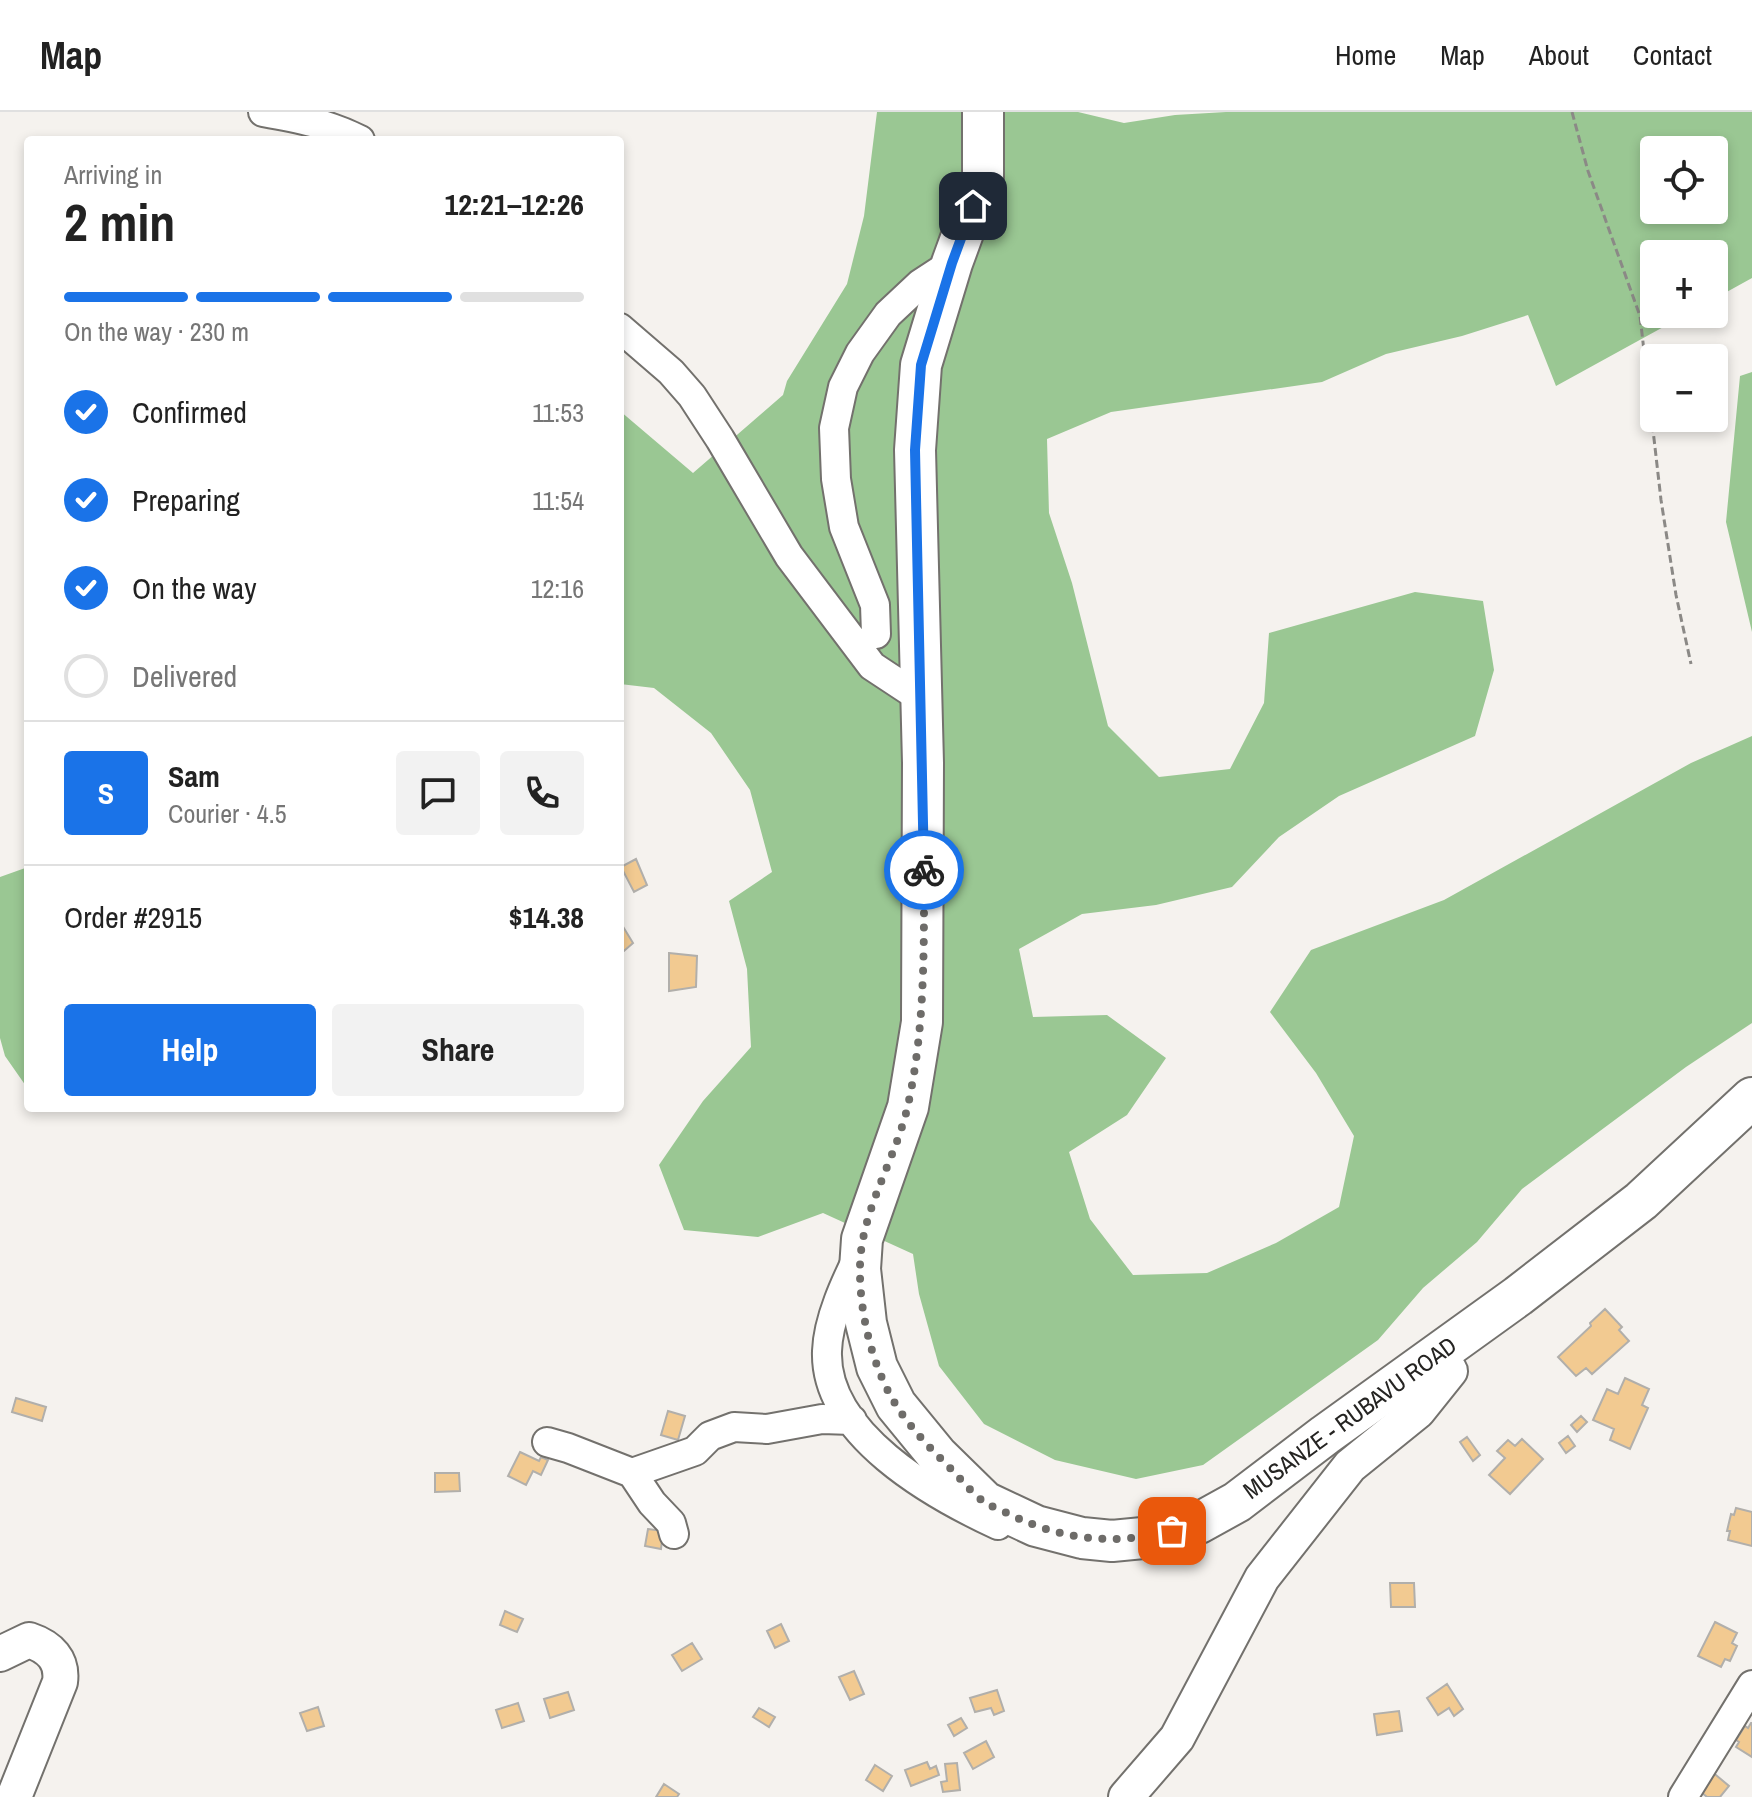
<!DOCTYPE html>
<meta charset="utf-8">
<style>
body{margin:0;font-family:"Archivo Narrow",sans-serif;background:#f2f2f2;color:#222;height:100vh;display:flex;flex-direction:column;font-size:30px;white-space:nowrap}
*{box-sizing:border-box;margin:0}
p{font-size:26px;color:#767676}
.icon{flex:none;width:44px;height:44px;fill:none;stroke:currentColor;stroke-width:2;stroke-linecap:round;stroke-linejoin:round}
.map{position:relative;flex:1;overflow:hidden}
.details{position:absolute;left:24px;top:24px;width:600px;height:976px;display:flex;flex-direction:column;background:#fff;border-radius:8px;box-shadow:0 4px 12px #0003}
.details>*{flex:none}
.controls{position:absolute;left:1640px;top:24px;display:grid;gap:16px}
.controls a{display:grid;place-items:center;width:88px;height:88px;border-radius:8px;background:#fff;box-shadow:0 4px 12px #0003;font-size:40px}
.pin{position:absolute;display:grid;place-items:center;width:68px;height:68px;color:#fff;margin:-34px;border-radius:16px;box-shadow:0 4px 12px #0006}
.courier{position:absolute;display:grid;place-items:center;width:80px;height:80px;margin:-40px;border:6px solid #1a73e8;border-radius:50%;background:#fff;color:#222;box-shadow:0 2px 10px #0007}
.overview em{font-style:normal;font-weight:700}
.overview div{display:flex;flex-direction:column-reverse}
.overview{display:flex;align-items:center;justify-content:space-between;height:136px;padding:0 40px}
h1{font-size:52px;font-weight:700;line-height:60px}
.bar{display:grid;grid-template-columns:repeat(4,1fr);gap:12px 8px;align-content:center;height:96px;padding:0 40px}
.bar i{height:10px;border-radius:6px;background:#e0e0e0}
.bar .active{background:#1a73e8}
.bar p{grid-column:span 4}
.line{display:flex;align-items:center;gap:20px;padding:0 40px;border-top:2px solid #e0e0e0}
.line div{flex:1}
.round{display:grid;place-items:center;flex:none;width:84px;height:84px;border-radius:8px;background:#f2f2f2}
ol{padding:0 40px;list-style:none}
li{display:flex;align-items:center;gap:24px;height:88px}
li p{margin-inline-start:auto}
li .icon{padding:8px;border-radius:50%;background:#1a73e8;color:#fff;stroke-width:4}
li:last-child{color:#767676}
li i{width:44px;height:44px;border:4px solid #e0e0e0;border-radius:50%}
.action{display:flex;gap:16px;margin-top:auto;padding:16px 40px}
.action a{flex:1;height:92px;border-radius:8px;background:#1a73e8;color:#fff;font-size:32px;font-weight:700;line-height:92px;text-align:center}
.action a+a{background:#f2f2f2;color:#222}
header{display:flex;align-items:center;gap:48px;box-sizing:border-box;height:112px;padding:0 40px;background:#fff;border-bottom:2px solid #e0e0e0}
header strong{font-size:38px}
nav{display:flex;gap:44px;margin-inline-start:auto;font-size:28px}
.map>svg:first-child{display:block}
.forest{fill:#9ac793;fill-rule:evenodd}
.building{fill:#f2ca91;stroke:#b1afab;stroke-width:2}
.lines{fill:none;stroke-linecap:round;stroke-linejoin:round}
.minor-casing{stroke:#73716d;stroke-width:32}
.major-casing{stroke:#73716d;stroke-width:38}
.highway-casing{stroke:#73716d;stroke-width:44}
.path{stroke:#8b8986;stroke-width:3;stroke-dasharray:8 4;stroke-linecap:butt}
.minor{stroke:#fff;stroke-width:28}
.major{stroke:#fff;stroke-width:34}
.highway{stroke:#fff;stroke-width:40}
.done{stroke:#6e6c69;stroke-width:8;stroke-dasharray:0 14.4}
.route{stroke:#1a73e8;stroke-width:10}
.labels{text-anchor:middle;stroke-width:6;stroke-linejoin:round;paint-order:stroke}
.street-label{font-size:24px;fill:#252422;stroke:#fff}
</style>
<header>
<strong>Map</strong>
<nav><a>Home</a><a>Map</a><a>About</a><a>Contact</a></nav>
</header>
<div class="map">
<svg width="1752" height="1685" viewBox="0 0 1752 1685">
<rect width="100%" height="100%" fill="#f5f2ee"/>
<path class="forest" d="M877,0H1078L1124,11L1175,3L1226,0H1752V166L1714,187V142H1654V202H1687L1556,274L1528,203L1462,224L1386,242L1322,270L1111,300L1047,327L1049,401L1072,471L1108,614L1159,665L1230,657L1264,591L1269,521L1415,480L1483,489L1494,558L1475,624L1339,684L1279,725L1232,775L1156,793L1082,802L1019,837L1033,905L1107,903L1166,946L1127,1003L1069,1040L1090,1107L1133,1163L1207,1161L1276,1131L1339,1095L1354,1024L1316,961L1270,900L1311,838L1444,788L1691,651L1752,624V911L1686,955L1522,1077L1477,1130L1423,1176L1378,1228L1203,1353L1136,1367L1055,1348L984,1312L939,1254L919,1182L913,1142L823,1101L758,1125L684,1118L659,1053L703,989L751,935L747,857L729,789L772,760L750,678L711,621L654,576L620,572V299L693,361L783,283L787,269L847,172L864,104ZM1654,38H1714V98H1654Z
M1752,260V520L1726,410L1740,264Z
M28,755V977L5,944L0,926V765Z"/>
<path class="building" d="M636,747L647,773L634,780L621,755Z
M622,813L633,831L624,839L620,831V814Z
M669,841L697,844L696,875L669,879Z
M1605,1197L1622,1215L1619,1218L1629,1229L1592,1262L1586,1256L1576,1264L1558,1245L1591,1214L1590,1211Z
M1625,1266L1649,1277L1642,1293L1648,1296L1630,1337L1610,1328L1614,1317L1593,1308L1607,1277L1618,1282Z
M16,1286L46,1295L42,1309L12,1300Z
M668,1299L685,1304L678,1328L661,1323Z
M1581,1304L1587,1310L1577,1320L1571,1313Z
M1568,1324L1575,1334L1566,1341L1559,1331Z
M1467,1325L1480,1343L1473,1349L1460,1330Z
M1522,1327L1543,1347L1510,1382L1489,1363L1505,1346L1497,1339L1508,1328L1515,1334Z
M520,1340L539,1349L541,1345L548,1348L541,1363L533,1359L526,1373L508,1364Z
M435,1361H459L460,1379L435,1380Z
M1736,1396L1752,1400V1434L1728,1428L1730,1419H1727L1731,1402L1734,1403Z
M648,1417L663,1419L661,1437L645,1434Z
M1390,1471H1414L1415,1495H1391Z
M505,1499L523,1507L517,1520L500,1513Z
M1715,1510L1737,1521L1732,1531L1737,1534L1730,1549L1725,1547L1721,1555L1698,1544Z
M781,1512L789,1529L775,1536L767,1519Z
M692,1531L702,1547L682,1559L672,1543Z
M854,1559L864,1582L850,1588L839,1565Z
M1447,1572L1463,1597L1454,1604L1449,1596L1438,1603L1427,1586Z
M997,1578L1004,1599L994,1603L991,1596L975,1600L970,1586Z
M568,1580L574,1598L550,1606L544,1587Z
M518,1591L524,1609L502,1616L496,1598Z
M318,1595L324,1614L307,1619L300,1601Z
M759,1596L775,1605L769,1615L753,1605Z
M1399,1599L1402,1619L1377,1623L1374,1602Z
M961,1606L967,1616L954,1624L948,1613Z
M1751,1611H1752V1645L1736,1635L1739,1630L1736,1628L1745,1614L1748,1616Z
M986,1629L994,1645L973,1657L964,1641Z
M927,1650L930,1657L936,1654L939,1663L911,1674L905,1658Z
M957,1651L960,1678L943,1680L941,1670L947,1669L945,1652Z
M875,1653L892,1664L883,1679L866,1668Z
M1710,1658L1729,1674L1720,1685H1707L1695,1675Z
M664,1672L679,1682L677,1685H656Z"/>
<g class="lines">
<defs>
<path id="minor" d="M263,0C297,6 329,12 360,28
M620,216L671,260L692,284L720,327L789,444L872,554L922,587
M876,522L875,493L844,415L836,367L834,316L843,275L860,241L888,202L920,172L952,151
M860,1141C846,1169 828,1207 827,1239C824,1322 933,1383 998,1413
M547,1330L568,1336L632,1361L695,1339L710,1324L734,1315L767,1317L822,1307L852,1308
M632,1361L652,1391L671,1411L674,1422
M1683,1685L1752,1573"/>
<path id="major" d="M0,1542L29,1528C50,1535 63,1548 60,1570L14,1685
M1126,1685L1177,1626L1262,1466L1350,1354L1418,1299L1450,1259L1438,1241"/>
<path id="highway" d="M983,0V66L952,151L921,253L915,338L923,651L922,910L908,995L862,1127L860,1157L866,1211L877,1255L896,1293L937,1343L985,1390L1036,1414L1082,1426L1112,1429L1143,1426L1199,1411L1237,1390L1325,1323L1518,1184L1641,1089L1752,986"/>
</defs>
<use href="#minor" class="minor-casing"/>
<use href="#major" class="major-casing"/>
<use href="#highway" class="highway-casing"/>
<path class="path" d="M1572,0L1588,59L1640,204L1661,388L1676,483L1691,552"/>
<use href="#minor" class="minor"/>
<use href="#major" class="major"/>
<use href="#highway" class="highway"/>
</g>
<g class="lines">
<path class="done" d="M924,758C924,837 925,916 908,993C896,1047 861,1098 860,1154C859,1199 872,1255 896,1293C911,1317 932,1338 951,1357C962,1368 973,1383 986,1391C994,1396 1004,1399 1013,1404C1067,1429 1114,1433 1172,1419"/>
<path class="route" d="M924,758L915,338L921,253L952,151L973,94"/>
</g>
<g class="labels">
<g class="street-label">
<text transform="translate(1350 1306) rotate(-36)" y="8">MUSANZE - RUBAVU ROAD</text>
</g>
</g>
</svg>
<div class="controls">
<a><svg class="icon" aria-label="locate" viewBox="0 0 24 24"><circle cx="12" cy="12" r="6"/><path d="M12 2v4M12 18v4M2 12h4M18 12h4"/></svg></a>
<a>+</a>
<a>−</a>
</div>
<div class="pin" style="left:1172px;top:1419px;background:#ea580c"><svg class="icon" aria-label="bag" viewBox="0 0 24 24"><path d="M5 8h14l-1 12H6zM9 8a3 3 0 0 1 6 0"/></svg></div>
<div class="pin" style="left:973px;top:94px;background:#1f2937"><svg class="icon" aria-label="home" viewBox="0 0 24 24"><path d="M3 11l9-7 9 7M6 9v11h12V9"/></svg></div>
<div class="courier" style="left:924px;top:758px"><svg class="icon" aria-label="bike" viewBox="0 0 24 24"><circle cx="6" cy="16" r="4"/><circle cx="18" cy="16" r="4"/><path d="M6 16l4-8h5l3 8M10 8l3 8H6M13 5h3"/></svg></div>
<section class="details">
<div class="overview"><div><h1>2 min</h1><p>Arriving in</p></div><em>12:21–12:26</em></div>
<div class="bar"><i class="active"></i><i class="active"></i><i class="active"></i><i></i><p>On the way · 230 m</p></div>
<ol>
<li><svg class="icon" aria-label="check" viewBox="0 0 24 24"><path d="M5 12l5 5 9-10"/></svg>Confirmed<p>11:53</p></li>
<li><svg class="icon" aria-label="check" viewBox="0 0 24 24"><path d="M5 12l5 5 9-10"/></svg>Preparing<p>11:54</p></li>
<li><svg class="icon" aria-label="check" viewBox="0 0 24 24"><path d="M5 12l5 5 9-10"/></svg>On the way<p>12:16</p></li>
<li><i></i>Delivered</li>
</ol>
<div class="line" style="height:144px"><b class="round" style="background:#1a73e8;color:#fff">S</b><div><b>Sam</b><p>Courier · 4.5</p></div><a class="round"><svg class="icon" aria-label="chat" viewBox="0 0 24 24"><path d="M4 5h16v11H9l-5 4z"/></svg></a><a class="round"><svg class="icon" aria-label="phone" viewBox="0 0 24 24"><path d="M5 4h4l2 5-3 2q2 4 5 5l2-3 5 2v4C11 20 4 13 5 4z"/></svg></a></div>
<div class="line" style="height:104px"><div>Order #2915</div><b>$14.38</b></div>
<div class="action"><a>Help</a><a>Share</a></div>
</section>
</div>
